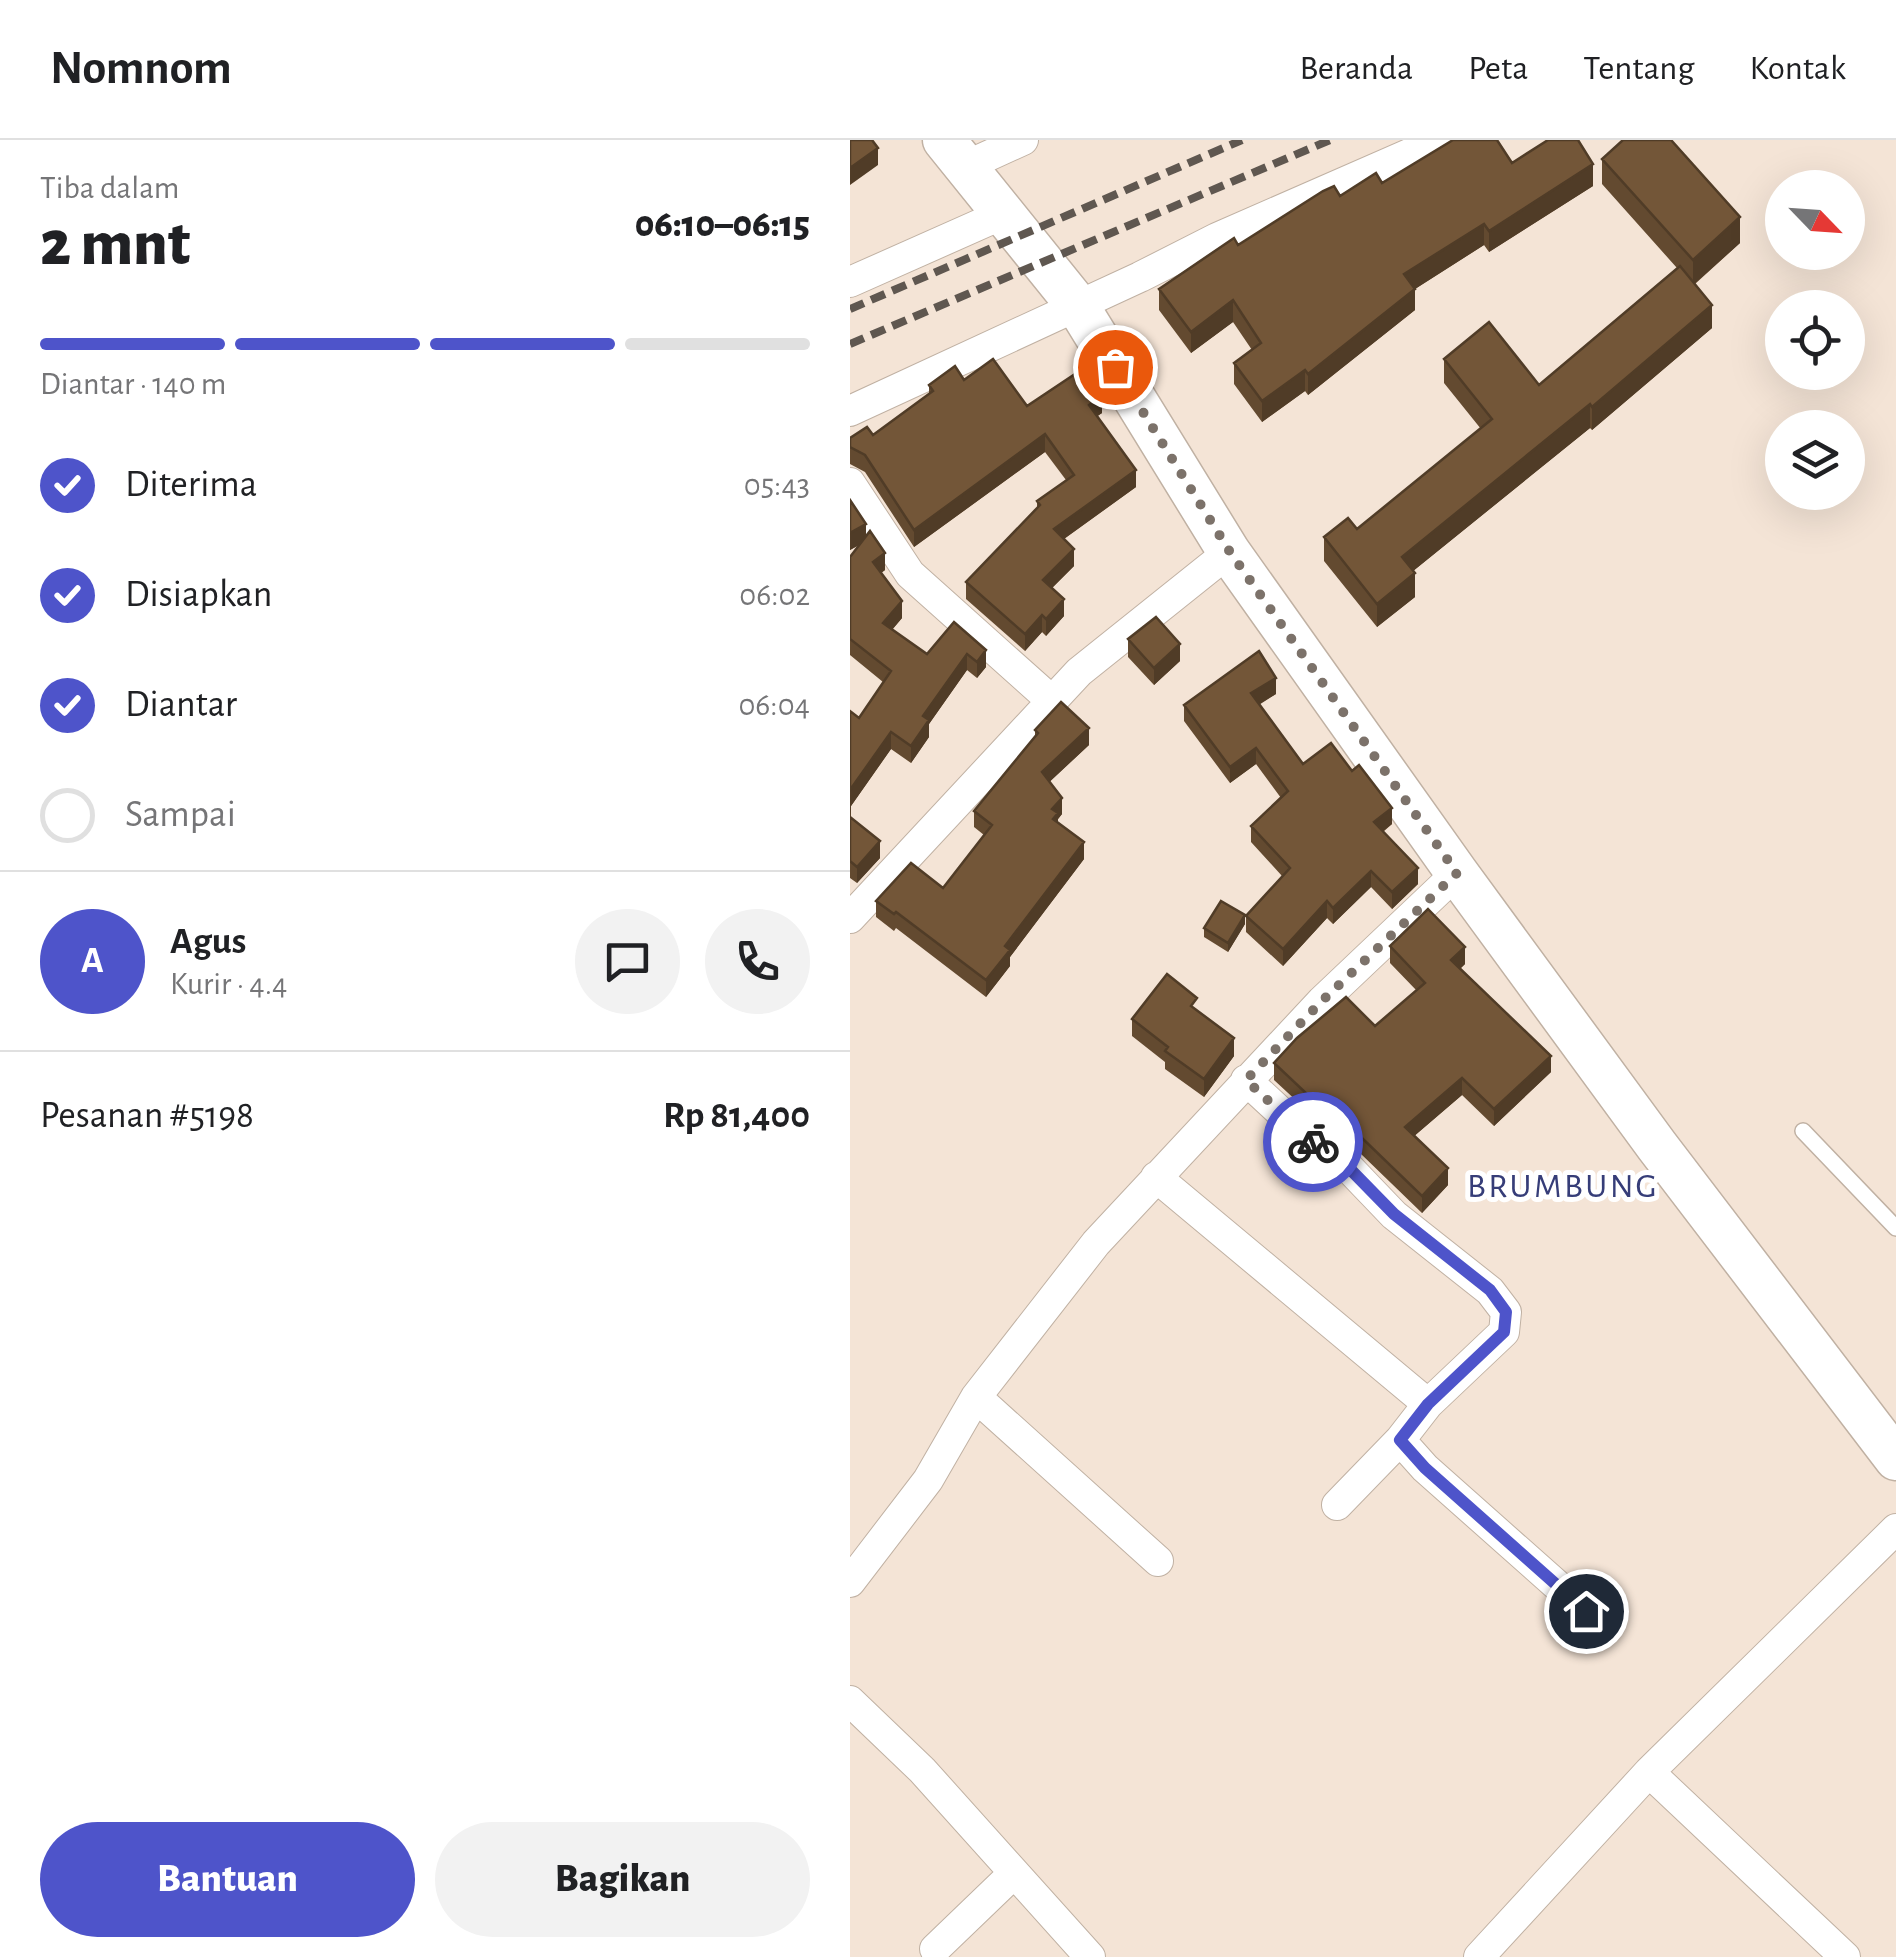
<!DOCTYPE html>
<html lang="id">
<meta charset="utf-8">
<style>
body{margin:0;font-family:"Alegreya Sans",sans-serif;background:#f2f2f2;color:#202124;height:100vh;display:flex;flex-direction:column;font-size:38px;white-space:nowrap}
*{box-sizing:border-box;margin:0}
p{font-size:32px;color:#757577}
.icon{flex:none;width:55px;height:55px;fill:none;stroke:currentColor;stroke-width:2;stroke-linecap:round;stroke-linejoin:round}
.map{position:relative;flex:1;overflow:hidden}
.details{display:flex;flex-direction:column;background:#fff;width:850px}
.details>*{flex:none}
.needle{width:65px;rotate:115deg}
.fabs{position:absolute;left:915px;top:30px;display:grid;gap:20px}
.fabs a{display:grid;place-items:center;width:100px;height:100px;border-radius:50%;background:#fff;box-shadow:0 10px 40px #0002;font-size:50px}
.pin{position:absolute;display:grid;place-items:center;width:85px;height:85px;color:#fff;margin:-42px;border:5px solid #fff;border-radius:50%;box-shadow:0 2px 10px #0007}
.courier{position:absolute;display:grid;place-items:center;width:100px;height:100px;margin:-50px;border:8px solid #4e54ca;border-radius:50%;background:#fff;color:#222;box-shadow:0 2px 12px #0007}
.overview em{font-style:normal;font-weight:800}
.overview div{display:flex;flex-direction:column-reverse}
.overview{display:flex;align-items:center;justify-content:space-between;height:170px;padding:0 40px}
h1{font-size:65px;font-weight:800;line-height:75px}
.bar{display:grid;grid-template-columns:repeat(4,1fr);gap:15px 10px;align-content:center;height:120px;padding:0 40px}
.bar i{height:12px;border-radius:8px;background:#e0e0e0}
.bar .on{background:#4e54ca}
.bar p{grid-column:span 4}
.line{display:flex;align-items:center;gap:25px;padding:0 40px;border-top:2px solid #e0e0e0}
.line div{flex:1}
.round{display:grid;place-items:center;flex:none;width:105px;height:105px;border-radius:52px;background:#f2f2f2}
ol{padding:0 40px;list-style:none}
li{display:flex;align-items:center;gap:30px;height:110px}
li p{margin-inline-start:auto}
li .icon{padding:10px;border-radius:50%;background:#4e54ca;color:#fff;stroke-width:4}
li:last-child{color:#757577}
li i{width:55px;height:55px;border:5px solid #e0e0e0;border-radius:50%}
.cta{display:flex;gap:20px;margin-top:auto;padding:20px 40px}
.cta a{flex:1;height:115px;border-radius:60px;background:#4e54ca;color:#fff;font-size:40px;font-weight:800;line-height:115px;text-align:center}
.cta a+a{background:#f2f2f2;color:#202124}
header{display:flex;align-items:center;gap:60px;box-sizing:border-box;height:140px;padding:0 50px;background:#fff;border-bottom:2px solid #e0e0e0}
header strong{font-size:48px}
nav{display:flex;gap:55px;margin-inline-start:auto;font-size:35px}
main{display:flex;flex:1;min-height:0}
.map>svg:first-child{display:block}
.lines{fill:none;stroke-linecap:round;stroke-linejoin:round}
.lane-casing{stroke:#c0b1a3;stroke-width:18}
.street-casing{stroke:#c0b1a3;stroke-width:32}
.secondary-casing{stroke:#c0b1a3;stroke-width:45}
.lane{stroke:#fff;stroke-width:15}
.street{stroke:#fff;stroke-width:30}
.secondary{stroke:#fff;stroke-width:42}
.rail{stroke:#5f5750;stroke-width:8;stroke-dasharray:15 8;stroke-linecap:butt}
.wall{fill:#634a30}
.shaded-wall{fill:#503c27}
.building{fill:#735638;stroke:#503c27;stroke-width:2.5}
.done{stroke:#7c726a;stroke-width:10;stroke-dasharray:0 18}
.route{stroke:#4e54ca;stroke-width:12}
.labels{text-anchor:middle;stroke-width:10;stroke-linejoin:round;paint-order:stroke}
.quarter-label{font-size:35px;letter-spacing:2.5px;fill:#363d78;stroke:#fff}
</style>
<header>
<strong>Nomnom</strong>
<nav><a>Beranda</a><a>Peta</a><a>Tentang</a><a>Kontak</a></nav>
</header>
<main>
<section class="details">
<div class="overview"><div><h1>2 mnt</h1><p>Tiba dalam</p></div><em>06:10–06:15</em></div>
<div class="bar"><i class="on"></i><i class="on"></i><i class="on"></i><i></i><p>Diantar · 140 m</p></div>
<ol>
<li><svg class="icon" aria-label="check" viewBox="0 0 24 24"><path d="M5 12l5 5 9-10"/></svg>Diterima<p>05:43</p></li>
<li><svg class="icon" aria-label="check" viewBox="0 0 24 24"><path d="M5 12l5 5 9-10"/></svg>Disiapkan<p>06:02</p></li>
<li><svg class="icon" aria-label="check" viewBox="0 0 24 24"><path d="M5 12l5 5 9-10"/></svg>Diantar<p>06:04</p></li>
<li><i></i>Sampai</li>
</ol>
<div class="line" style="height:180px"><b class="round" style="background:#4e54ca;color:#fff">A</b><div><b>Agus</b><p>Kurir · 4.4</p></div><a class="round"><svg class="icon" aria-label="chat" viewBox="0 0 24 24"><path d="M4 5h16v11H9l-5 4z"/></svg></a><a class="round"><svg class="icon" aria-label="phone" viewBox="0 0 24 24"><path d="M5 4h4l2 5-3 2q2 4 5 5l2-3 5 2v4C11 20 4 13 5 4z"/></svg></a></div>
<div class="line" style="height:130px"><div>Pesanan #5198</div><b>Rp 81,400</b></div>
<div class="cta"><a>Bantuan</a><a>Bagikan</a></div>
</section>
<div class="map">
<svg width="1046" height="1817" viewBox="0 0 1046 1817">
<rect width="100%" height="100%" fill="#f4e4d6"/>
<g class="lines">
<defs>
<path id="lane" d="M953,991L1046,1088"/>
<path id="street" d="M116,26L173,0
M0,142L153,74
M0,271L290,137L367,98L591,0
M0,343L60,434L202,561
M0,778L229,532L379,412
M396,940L465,1004L498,1027L544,1075L640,1151L656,1172L654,1192L578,1264
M306,1037L578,1264L550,1300L575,1328L736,1471
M126,1257L308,1421
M487,1365L550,1300
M0,1442L78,1340L126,1257L246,1103L472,861L607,733
M0,1561L72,1630L240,1817
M799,1632L995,1817
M85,1809L163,1734
M629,1817L799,1632L1046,1389"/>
<path id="secondary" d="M94,0L227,165L379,412L607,733L807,1006L1046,1319"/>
</defs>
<use href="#lane" class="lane-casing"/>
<use href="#street" class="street-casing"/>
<use href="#secondary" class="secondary-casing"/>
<use href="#lane" class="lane"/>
<use href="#street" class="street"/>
<use href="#secondary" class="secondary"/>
<path class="rail" d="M0,169L392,0
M0,204L480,0"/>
</g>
<path class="wall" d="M752,19L890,103L845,144L862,188L742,290L740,288L563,431L565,457L527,487L474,421V397L507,389L631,289L594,243V219L689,245L827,128L752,44Z
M662,23L743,46L639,112L634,105L565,149V170L458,255L455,251L412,282L384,244V223L402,210L383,182L341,213L309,170V149L388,105L490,56L532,43Z
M114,240L177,266L252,273L247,276L286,347L214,399L224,426L202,448L214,476L196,496L192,492L175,511L116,459V442L187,368V361L216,340L195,312L64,407L15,332L0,324V298L23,295L79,254V245Z
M0,360L16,396L35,430L31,433L52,478L42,490L77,514L104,482L136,527L127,538L117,530L79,584V597L61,623L41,609L1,666V677L30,718L7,743L0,738V571L9,578L33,542L0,515V417L9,405L0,410Z
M278,499L330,521L304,545L278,517Z
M426,554L409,564L453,624L542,684L533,692L568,744L542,769L521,747L483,784L477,778L433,826L396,792V776L432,736L401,702V686L431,658L406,624L380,643L334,581V565Z
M185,590L239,605L199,642L212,674L208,679V682L234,719L160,817V826L136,857L46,788L44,791L26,777V761L93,748L134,695L124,687V671L185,596Z
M395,784L378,812L354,797V788Z
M540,806L615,824L610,829L701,932L644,986L612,955L564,996L598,1045L572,1073L511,1014L477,989L424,940V923L525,886L567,851L540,823Z
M347,870L384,916L354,957L315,929V922L282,896V879Z"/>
<path class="shaded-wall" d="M28,8V25L0,45V28Z
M743,24V46L639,112V91Z
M890,77V103L843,145V120Z
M634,84V105L554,156V134Z
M565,149V170L458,255V234Z
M383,160V182L341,213V192Z
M862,165V188L742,290V267Z
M455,230V251L412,282V261Z
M252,256V273L239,282V265Z
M740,264V288L552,440V417Z
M195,294V312L64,407V390Z
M286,330V347L204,406V389Z
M16,384V401L0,410V393Z
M224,409V426L193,457V440Z
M35,413V430L23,439V422Z
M565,433V457L527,487V464Z
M214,459V476L196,496V479Z
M52,461V478L33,500V483Z
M192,475V492L175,511V494Z
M330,504V521L304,545V528Z
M136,510V527L127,538V522Z
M117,514V530L79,584V597L61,623V606L73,576Z
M426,538V554L401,570V553Z
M239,588V605L192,649V632Z
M41,592V609L1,666L0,682V650Z
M406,608V624L380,643V627Z
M212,658V674L208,679V689L203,695L202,669Z
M542,668V684L524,698V682Z
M30,701V718L7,743V727Z
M234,702V719L160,817V826L136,857V840L155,806Z
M568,728V744L542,769V752Z
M521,731V747L483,784V768Z
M477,761V778L433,826V809Z
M395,775V784L378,812V803Z
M615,807V824L601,837V820Z
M384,898V916L354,957V939Z
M701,916V932L644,986V969Z
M612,938V955L555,1004V987Z
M598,1028V1045L572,1073V1056Z"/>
<path class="building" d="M0,0H22L28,8L0,28Z
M603,0H647L662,23L698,0H728L743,24L639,91L634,84L554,134L565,149L458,234L455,230L412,261L384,223L411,203L383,160L341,192L309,149L384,98L388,105L473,51L484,46L490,56L526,33L532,43Z
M773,0H821L890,77L843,120L752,19Z
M830,126L862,165L742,267L740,264L552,417L565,433L527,464L474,397L498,378L507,389L642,279L594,219L639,182L689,245Z
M143,219L177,266L234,228L252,256L239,265L286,330L204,389L224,409L193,440L214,459L196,479L192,475L175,494L116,442L190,365L187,361L224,335L195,294L64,390L15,315L0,307V298L17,287L23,295L83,251L79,245L105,226L114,240Z
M0,360L16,384L0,393Z
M20,391L35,413L23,422L52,461L33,483L77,514L104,482L136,510L127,522L117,514L73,576L79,580L61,606L41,592L0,650V571L9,578L41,531L0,499V417Z
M306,477L330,504L304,528L278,499Z
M409,511L426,538L401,553L453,624L481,603L502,631L509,625L542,668L524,682L568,728L542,752L521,731L483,768L477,761L433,809L396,776L440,728L401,686L438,651L406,608L380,627L334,565Z
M211,562L239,588L192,632L212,658L202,669L208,673L203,679L234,702L155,806L160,810L136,840L46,772L44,774L26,761L61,723L93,748L142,685L124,671L188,593L185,590Z
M0,677L30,701L7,727L0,721Z
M371,761L395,775L378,803L354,788Z
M578,769L615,807L601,820L701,916L644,969L612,938L555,987L598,1028L572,1056L511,997L477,973L424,923L447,898L496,857L525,886L575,843L540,806Z
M317,834L347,858L341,866L384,898L354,939L315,911L318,907L282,879Z"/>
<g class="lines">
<path class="done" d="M265,227L380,412L607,733L472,861L396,940L463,1002"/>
<path class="route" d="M463,1002L498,1027L544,1074L640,1150L656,1172L654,1192L578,1264L550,1300L575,1328L736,1471"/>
</g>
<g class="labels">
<g class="quarter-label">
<text x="713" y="1057">BRUMBUNG</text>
</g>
</g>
</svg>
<div class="fabs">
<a><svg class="needle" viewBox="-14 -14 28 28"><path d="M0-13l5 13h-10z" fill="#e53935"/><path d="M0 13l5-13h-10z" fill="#757577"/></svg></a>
<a><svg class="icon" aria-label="locate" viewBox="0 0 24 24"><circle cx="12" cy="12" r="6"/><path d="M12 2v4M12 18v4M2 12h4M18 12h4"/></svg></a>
<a><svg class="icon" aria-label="layers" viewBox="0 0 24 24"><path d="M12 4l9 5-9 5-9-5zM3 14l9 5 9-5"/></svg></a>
</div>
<div class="pin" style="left:265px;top:227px;background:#ea580c"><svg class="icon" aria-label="bag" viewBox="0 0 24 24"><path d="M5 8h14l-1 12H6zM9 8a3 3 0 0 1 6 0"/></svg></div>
<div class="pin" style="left:736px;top:1471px;background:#1f2937"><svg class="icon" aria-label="home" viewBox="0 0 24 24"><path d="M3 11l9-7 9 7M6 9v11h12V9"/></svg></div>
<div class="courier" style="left:463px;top:1002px"><svg class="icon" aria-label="bike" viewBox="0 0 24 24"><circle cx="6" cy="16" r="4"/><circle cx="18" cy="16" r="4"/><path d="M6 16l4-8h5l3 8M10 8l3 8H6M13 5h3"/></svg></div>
</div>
</main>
